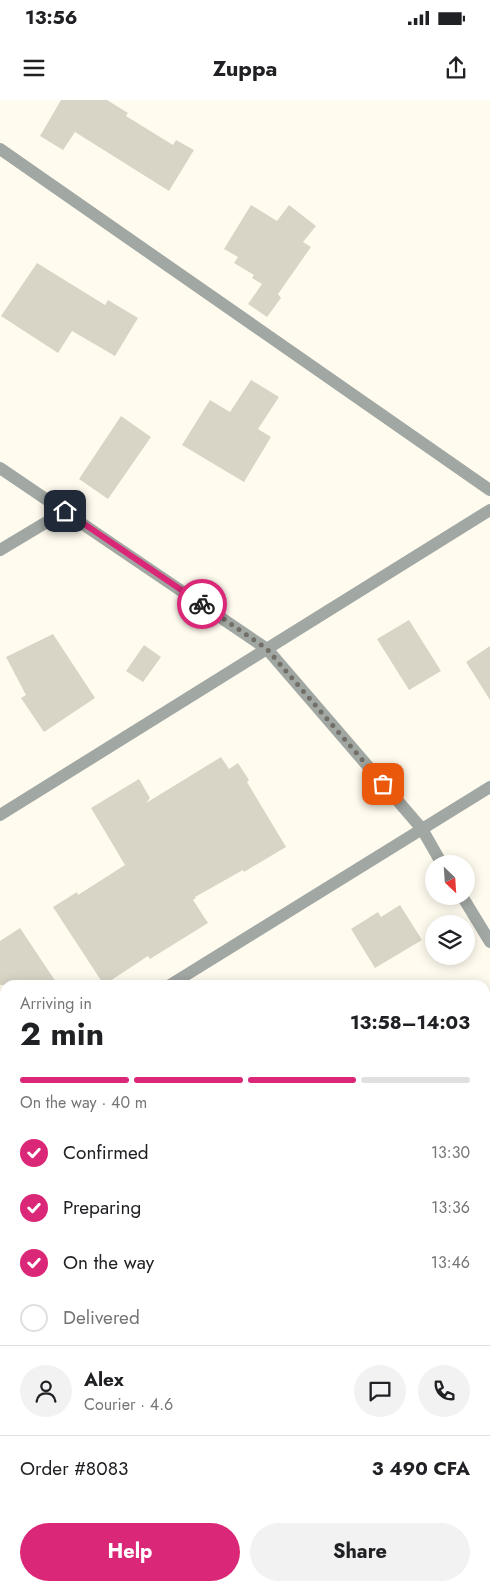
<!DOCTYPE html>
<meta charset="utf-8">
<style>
body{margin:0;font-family:Jost,sans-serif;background:#f2f2f2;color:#202124;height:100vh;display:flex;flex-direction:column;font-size:19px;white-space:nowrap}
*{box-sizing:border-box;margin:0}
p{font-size:16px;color:#757577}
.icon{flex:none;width:28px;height:28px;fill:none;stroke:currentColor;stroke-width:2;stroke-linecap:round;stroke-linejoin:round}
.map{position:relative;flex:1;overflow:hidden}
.panel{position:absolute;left:0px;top:880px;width:490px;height:611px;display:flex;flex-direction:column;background:#fff;border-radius:15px 15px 0 0;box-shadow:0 2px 12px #0003}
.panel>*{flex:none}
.needle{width:32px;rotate:155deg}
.fabs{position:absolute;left:425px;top:755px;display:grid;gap:10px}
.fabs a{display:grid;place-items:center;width:50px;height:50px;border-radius:50%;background:#fff;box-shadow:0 2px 12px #0003;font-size:25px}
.pin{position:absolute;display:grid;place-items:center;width:42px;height:42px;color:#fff;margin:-21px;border-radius:10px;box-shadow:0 2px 8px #0006}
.courier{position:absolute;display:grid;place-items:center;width:50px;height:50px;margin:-25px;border:4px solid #db2777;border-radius:50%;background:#fff;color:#222;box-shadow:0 1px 6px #0007}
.head em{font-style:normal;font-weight:700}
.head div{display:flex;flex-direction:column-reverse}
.head{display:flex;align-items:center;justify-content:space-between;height:85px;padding:0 20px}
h1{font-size:32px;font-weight:700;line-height:38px}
.bar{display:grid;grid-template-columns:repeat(4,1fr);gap:8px 5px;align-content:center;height:60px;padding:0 20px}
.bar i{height:6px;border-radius:4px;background:#e0e0e0}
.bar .on{background:#db2777}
.bar p{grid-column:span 4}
.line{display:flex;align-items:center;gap:12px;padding:0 20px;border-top:1px solid #e0e0e0}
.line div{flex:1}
.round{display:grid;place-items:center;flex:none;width:52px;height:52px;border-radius:26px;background:#f2f2f2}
ol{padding:0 20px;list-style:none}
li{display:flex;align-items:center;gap:15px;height:55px}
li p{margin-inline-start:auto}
li .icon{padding:5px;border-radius:50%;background:#db2777;color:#fff;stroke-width:4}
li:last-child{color:#757577}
li i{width:28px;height:28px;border:2px solid #e0e0e0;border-radius:50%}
.primary-button{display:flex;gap:10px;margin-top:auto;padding:10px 20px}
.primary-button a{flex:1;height:58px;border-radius:30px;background:#db2777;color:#fff;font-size:20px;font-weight:700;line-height:58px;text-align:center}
.primary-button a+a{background:#f2f2f2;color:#202124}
.status{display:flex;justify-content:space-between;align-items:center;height:35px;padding:0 25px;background:#fff;direction:ltr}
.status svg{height:14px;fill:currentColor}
header{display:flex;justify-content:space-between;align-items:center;height:65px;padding:0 20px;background:#fff;font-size:22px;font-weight:700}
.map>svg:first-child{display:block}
.building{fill:#d9d5c6}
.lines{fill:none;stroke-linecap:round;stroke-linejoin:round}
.minor{stroke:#a1a7a3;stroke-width:12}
.done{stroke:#726f68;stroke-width:5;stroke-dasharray:0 9}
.route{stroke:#db2777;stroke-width:6}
</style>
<div class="status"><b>13:56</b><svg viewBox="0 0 49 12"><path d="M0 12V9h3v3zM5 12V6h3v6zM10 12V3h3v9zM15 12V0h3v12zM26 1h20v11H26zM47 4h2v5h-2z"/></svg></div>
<header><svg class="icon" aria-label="menu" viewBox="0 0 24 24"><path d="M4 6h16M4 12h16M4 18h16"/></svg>Zuppa<svg class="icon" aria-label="share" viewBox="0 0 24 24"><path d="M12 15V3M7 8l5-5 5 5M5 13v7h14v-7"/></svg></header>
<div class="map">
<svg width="490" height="1491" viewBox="0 0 490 1491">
<rect width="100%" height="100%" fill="#fffbef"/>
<path class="building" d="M61,0H107L128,13L126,16L173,45L176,40L194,50L169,91L75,32L63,50L40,36Z
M251,105L277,121L289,105L316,126L303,142L311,147L278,194L281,198L267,217L248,204L262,184L252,178L254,175L234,163L238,157L224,149Z
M37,163L105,205L108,200L138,218L115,256L72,231L58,253L1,216Z
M251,280L279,297L258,329L271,337L244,382L182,345L210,300L230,312Z
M121,316L151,337L108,399L79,379Z
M409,520L441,571L409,590L377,539Z
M53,534L95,598L44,632L21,598L26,595L6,557Z
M144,545L161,557L143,582L126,571Z
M490,546V600L466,562Z
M221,657L229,669L238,663L249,680L247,682L286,747L244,772L243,770L195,797L196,798L193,800L208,823L150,859L148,856L104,885L53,807L77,792L78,795L125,765L91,708L139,679L150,698L146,703Z
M400,805L422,840L375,868L351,829L378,812L381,817Z
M20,828L58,885H0V841Z"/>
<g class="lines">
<path class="minor" d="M0,49L490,390
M0,368L267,549L422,729L442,764
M0,450L65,411
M0,715L490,410
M462,796L490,842
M170,885L490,687
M0,991L5,987
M485,1082L490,1079
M485,1320L490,1317
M0,1377L5,1374
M0,1416L5,1424
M42,1486L45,1491
M301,1486L304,1491
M200,1491L208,1486"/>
</g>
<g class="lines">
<path class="done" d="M202,504L267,549L383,684"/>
<path class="route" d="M65,411L202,504"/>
</g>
</svg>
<div class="fabs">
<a><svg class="needle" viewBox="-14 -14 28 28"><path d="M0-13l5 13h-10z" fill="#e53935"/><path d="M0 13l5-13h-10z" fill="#757577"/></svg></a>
<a><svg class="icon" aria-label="layers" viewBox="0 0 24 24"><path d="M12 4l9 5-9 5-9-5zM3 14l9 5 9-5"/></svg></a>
</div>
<div class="pin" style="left:383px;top:684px;background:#ea580c"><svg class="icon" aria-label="bag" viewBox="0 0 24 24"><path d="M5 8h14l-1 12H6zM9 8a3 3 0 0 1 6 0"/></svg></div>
<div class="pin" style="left:65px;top:411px;background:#1f2937"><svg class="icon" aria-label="home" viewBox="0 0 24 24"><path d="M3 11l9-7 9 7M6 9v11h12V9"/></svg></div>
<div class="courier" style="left:202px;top:504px"><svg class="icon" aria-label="bike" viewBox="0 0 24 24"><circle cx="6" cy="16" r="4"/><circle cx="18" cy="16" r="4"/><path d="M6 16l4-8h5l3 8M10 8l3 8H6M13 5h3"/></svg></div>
<section class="panel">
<div class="head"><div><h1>2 min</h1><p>Arriving in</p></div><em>13:58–14:03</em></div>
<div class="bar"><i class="on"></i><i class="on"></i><i class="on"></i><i></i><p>On the way · 40 m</p></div>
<ol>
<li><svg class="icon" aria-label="check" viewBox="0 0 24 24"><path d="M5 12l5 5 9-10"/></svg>Confirmed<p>13:30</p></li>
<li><svg class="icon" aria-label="check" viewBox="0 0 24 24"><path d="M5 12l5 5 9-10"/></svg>Preparing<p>13:36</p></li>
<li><svg class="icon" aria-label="check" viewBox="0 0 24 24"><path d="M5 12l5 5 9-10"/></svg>On the way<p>13:46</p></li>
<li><i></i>Delivered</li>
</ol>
<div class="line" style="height:90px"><a class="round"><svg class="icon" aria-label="person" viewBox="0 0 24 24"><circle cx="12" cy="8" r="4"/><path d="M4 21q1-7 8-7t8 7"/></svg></a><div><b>Alex</b><p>Courier · 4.6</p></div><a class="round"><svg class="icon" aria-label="chat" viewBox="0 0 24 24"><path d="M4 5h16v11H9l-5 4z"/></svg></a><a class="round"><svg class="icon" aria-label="phone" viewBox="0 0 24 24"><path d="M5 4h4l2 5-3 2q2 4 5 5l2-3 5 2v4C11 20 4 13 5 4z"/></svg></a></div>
<div class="line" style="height:65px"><div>Order #8083</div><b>3 490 CFA</b></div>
<div class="primary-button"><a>Help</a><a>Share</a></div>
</section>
</div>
